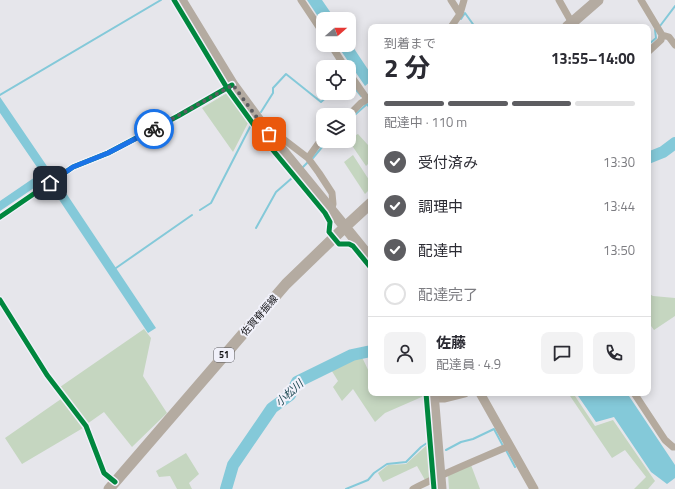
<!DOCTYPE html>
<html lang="ja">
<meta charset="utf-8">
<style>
body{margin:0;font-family:"Titillium Web","Noto Sans JP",sans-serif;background:#f2f2f3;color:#2b2b33;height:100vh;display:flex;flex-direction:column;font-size:15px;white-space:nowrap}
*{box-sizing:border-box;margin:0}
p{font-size:13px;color:#7c7c81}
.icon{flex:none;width:22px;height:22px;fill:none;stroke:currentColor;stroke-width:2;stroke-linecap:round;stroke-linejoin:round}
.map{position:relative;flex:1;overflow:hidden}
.details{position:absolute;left:368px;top:24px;width:283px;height:372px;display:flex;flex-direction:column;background:#fff;border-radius:8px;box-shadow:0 2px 10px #0003}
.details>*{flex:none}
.needle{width:26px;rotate:70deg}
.controls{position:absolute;left:316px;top:12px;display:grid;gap:8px}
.controls a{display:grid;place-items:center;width:40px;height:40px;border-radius:8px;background:#fff;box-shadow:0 2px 10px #0003;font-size:20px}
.pin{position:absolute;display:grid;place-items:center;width:34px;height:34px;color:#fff;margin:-17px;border-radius:8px;box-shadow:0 2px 6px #0006}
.courier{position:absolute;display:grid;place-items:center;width:40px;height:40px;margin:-20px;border:3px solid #1a73e8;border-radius:50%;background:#fff;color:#222;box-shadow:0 1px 5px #0007}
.head em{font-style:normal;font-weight:700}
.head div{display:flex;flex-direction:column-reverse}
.head{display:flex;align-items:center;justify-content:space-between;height:68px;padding:0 16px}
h1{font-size:26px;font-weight:700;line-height:30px}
.bar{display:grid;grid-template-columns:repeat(4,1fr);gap:6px 4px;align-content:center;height:48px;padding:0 16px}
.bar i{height:5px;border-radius:3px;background:#e1e1e2}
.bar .active{background:#5d5d61}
.bar p{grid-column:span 4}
.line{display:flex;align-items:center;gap:10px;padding:0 16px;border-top:1px solid #e1e1e2}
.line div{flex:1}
.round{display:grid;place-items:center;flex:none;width:42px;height:42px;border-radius:8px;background:#f2f2f3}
ol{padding:0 16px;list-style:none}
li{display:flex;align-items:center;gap:12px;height:44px}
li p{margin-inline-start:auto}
li .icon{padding:4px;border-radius:50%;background:#5d5d61;color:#fff;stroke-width:4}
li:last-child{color:#7c7c81}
li i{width:22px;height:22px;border:2px solid #e1e1e2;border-radius:50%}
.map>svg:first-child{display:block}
.green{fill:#c5d6c0}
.water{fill:#84c9d9}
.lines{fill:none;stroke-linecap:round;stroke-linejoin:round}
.stream{stroke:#84c9d9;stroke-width:2}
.river{stroke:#84c9d9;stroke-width:12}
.minor{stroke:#b4aa9e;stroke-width:7}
.tertiary{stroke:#b4aa9e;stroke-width:9}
.primary{stroke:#b4aba1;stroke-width:11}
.cycleway-casing{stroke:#f1f1fa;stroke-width:8}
.cycleway{stroke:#00873e;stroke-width:5}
.done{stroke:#5d5d61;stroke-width:4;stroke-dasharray:0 7.2}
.route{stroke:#1a73e8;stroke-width:5}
.labels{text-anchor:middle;stroke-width:4;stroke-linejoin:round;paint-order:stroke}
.shield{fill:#f1f1fa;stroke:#56565a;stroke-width:1}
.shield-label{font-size:9px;font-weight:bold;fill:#131316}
.street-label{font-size:10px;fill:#131316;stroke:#f1f1fa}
.water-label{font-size:11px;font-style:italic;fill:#1d4952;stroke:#f1f1fa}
</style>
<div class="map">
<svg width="675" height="489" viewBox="0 0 675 489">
<rect width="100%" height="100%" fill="#e6e6eb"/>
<path class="green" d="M227,93L248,123L233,152L202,108Z
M358,134L368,145L371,143V161L366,166L353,147L352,137Z
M353,155L371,183V188L365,194L344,162Z
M648,293L653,296L675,298V316L654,330L648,322Z
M144,329L151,338L143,376L167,413L132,447L104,412L87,424L60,387Z
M361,355L371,376V393H424V396L385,413L375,422L353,389L342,401L333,387L338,381L330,368Z
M568,393H573L595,426L613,420L655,481L648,489H634L646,477L625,450L612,458Z
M61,399L83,428L22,464L5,438Z
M427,445L430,478L425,480L417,466L383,482L378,473L388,465L406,464Z
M186,453L199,474L189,483L192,489H177L170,476L159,477L156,471Z
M471,465L480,489H449L448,475Z"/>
<path class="water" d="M307,0H322L335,19H323V24Z
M349,41L371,74V81L365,86L337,45H349Z
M0,97L53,175L0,211V201L41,173L0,113Z
M60,184L156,328L148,333L52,189Z
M576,393H627L675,465V478L667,484L651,472L614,417L596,422Z"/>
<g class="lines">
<path class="stream" d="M461,19L465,13L475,27
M660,26L675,6
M648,45L656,38L655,30
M349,81L361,96
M0,95L161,0
M261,112L273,93V88L286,74L321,102L331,93
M349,120L367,104L371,110
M313,158L327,141
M303,167L308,162
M200,210L211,203L252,123
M256,228L276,192L292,178
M116,268L192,215
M446,450L461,442L473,439L494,429L503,446
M506,450L515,467
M346,489L368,480L374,473L387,464L406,462L421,447L427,443"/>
<path class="river" d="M648,158L663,152L675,143
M226,489L233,465L272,408L290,395L297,382L352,355L371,351"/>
<path class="minor" d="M301,0L323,33
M559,0L572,23
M641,0L662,35L661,40L648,52
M460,14L464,0
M451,27L460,14L451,0
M662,35L669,37L675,45
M331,45L345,67
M349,73L367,99
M349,115L361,103L371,97
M269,134L278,135L308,158L319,173L332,193L333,204L331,211
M308,158L318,144L323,140
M0,217L73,167L108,153L178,116L233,85
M0,300L47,375L86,426L104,473L115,482
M634,393L665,440L673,447H675
M413,489C444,473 477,460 509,446"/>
<path class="tertiary" d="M480,393L534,489
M433,398H445L465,393"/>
<path class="primary" d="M181,0L233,85L269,134L345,227L371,259
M567,27L598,0
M433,393L441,489
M109,489L286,284L345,227L371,203"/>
<defs>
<path id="cycleway" d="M174,0L227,88L267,143L325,213L330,222L329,232L339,244H349L353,246L371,268
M0,217L73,167L108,153L178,116L232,85
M0,300L47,375L86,426L104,473L115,482
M426,393L434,489"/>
</defs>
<use href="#cycleway" class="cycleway-casing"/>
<use href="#cycleway" class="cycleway"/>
</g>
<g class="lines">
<path class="done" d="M154,129L233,85L269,134"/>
<path class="route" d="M50,183L73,167L108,153L154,129"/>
</g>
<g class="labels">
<rect class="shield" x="214" y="348" width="20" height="14" rx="3"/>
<g class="shield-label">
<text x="224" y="358">51</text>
</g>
<g class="street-label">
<text transform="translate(259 315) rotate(-49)" y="4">佐賀脊振線</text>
</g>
<g class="water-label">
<text transform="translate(289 393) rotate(-42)" y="4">小松川</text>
</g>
</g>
</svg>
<div class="controls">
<a><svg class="needle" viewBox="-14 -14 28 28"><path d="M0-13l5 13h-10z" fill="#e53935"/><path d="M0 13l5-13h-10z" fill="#7c7c81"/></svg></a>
<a><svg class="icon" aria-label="locate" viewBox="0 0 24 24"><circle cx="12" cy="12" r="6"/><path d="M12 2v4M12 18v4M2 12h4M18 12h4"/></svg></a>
<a><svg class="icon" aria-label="layers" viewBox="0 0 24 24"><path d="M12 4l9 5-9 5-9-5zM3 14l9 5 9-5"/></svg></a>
</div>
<div class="pin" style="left:269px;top:134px;background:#ea580c"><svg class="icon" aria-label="bag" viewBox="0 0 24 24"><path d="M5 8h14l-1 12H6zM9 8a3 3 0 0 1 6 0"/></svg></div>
<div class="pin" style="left:50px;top:183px;background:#1f2937"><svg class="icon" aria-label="home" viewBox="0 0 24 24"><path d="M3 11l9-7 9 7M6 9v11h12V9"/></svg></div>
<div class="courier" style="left:154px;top:129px"><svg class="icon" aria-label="bike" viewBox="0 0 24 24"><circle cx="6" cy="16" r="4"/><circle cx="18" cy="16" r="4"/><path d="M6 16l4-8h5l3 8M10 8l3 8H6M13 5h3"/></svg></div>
<section class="details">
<div class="head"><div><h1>2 分</h1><p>到着まで</p></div><em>13:55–14:00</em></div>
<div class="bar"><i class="active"></i><i class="active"></i><i class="active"></i><i></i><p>配達中 · 110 m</p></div>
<ol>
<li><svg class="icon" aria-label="check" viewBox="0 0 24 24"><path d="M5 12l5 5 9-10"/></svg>受付済み<p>13:30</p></li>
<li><svg class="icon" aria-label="check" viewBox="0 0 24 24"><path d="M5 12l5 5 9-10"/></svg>調理中<p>13:44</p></li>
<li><svg class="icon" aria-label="check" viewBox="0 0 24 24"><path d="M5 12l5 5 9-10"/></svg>配達中<p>13:50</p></li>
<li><i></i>配達完了</li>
</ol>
<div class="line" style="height:72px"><a class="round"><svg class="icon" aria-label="person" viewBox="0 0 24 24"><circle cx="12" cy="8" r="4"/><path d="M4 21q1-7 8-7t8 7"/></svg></a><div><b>佐藤</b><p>配達員 · 4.9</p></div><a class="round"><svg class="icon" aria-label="chat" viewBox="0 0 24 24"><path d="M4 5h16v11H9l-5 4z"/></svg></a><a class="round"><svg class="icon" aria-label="phone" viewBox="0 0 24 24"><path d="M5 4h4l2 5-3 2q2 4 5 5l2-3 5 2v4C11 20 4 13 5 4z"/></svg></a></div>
</section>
</div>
